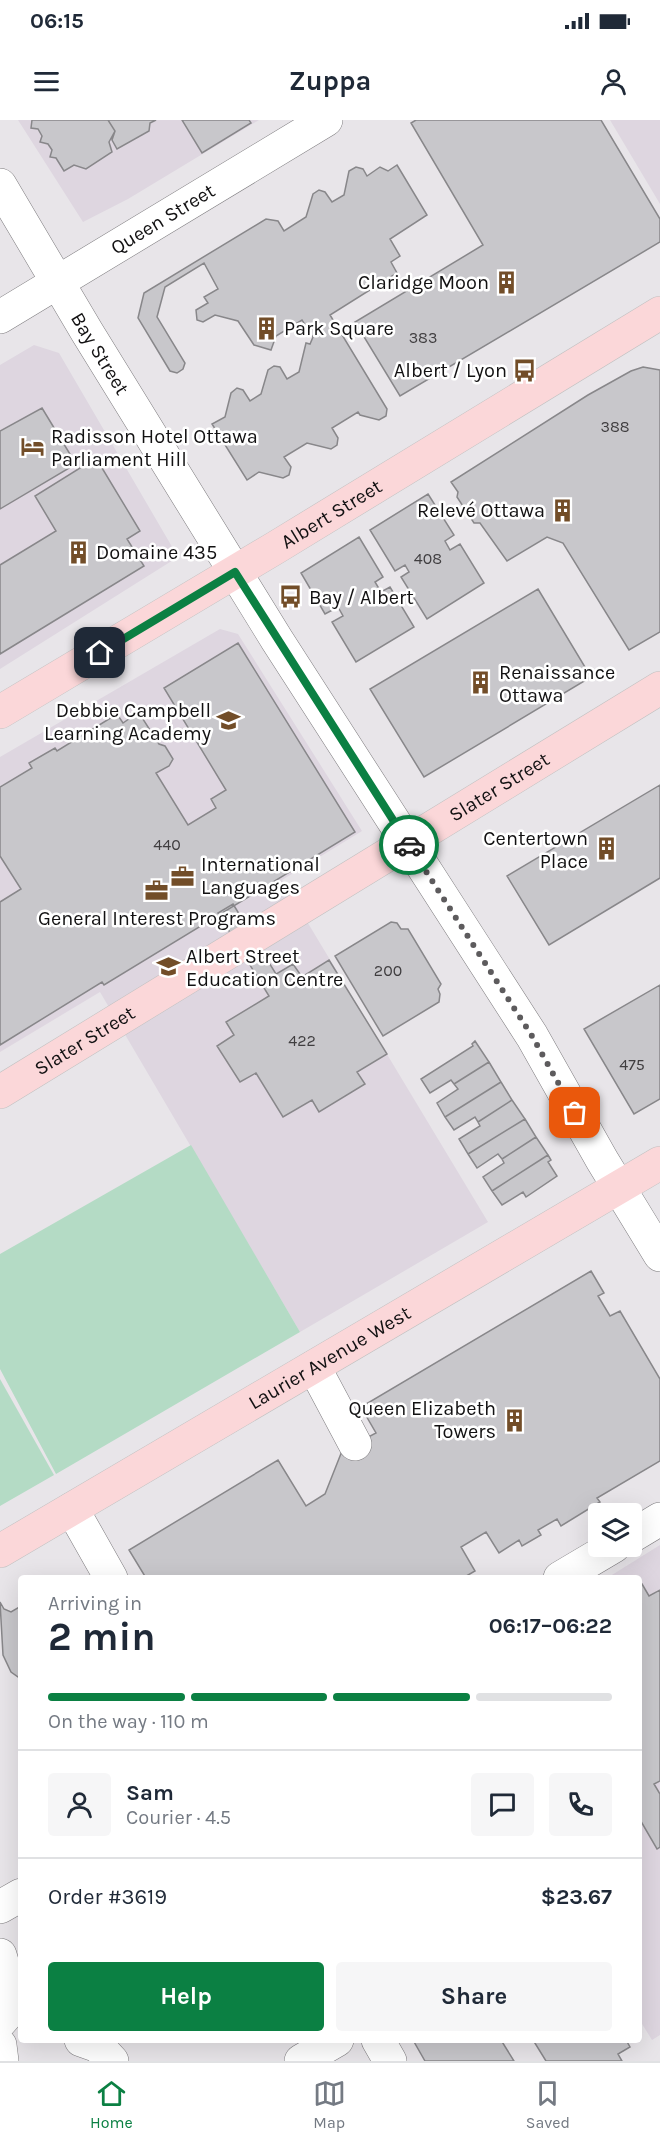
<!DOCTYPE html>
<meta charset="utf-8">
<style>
body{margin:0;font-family:Karla,sans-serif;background:#f6f6f7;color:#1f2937;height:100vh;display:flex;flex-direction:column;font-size:22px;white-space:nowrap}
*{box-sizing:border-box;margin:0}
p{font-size:20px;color:#747a83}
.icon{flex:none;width:33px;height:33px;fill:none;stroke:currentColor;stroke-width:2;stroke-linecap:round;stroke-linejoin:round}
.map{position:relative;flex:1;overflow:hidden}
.panel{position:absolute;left:18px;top:1455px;width:624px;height:468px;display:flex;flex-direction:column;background:#fff;border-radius:6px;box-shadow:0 6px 24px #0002}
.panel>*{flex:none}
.controls{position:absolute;left:588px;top:1383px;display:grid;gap:12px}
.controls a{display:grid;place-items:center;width:54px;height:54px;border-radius:6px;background:#fff;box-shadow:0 6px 24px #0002;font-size:30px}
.pin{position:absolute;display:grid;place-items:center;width:51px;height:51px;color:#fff;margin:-26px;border-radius:12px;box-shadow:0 3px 9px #0006}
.courier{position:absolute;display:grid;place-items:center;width:60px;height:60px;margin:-30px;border:4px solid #0b8043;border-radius:50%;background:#fff;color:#222;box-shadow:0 2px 8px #0007}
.head em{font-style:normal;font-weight:700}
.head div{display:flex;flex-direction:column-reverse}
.head{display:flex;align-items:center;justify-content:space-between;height:102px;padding:0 30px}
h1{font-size:39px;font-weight:700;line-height:45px}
.bar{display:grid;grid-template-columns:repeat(4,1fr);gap:9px 6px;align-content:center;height:72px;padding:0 30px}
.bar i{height:8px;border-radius:4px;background:#e0e1e3}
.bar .active{background:#0b8043}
.bar p{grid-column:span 4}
.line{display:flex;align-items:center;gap:15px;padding:0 30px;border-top:2px solid #e0e1e3}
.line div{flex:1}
.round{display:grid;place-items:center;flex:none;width:63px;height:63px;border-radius:6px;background:#f6f6f7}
.primary-button{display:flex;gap:12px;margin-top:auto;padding:12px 30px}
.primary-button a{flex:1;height:69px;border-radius:6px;background:#0b8043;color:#fff;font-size:24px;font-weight:700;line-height:69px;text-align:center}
.primary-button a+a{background:#f6f6f7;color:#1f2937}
.status{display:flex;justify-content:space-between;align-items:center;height:42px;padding:0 30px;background:#fff;direction:ltr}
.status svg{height:16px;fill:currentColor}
header{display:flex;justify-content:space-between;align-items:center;height:78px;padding:0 30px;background:#fff;font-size:27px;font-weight:700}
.menu{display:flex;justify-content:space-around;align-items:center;height:84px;border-top:2px solid #e0e1e3;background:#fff;font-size:16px;color:#747a83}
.menu a{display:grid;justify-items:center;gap:3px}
.menu .active{color:#0b8043}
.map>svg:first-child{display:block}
.built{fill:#ded6e0}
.green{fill:#b4dbc5}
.building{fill:#c8c7cb;stroke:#88878a;stroke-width:1.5}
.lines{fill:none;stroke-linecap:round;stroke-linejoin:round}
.minor-casing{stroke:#7d7b7e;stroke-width:34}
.major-casing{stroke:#c1c1c1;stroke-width:34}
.minor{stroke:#fff;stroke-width:33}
.major{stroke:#fbd7d9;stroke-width:33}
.done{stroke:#5d5b5d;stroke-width:6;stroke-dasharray:0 10.8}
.route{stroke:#0b8043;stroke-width:8}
.labels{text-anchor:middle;stroke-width:5;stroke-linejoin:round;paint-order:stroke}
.number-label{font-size:16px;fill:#403e40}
.street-label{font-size:20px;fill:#121112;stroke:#fff}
.poi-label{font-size:20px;fill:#121112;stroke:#fff;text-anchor:start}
</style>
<div class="status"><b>06:15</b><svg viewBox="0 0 49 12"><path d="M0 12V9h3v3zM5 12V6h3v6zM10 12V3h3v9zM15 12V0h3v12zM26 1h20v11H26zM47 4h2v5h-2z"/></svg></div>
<header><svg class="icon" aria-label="menu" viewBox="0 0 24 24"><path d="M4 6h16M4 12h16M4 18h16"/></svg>Zuppa<svg class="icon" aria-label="person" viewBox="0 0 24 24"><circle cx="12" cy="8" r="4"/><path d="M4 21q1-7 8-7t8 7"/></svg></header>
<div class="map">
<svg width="660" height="1941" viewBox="0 0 660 1941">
<rect width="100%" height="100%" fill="#e8e5e9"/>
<path class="built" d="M18,0H259L128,79L83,102Z
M610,0H660V84Z
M34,225L59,233L178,437L0,549V245Z
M220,509L238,514L362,711L282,760L488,1102L300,1212L100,872L0,932V637Z
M660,1425V1915L652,1920L639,1899V1458H607Z"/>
<path class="green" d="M191,1025L300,1212L56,1354L0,1249V1134Z
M0,1259L54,1355L0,1386Z"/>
<path class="building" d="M32,0H108L115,11L109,22L112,32L86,49L74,45L64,51L56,38L50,37L52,30L48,24L40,22L42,16L38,9L31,8Z
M108,0H156L150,3L149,11L117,29L112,20L115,11Z
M182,0H249L251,3L202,33Z
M416,0H601L660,99V122L400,276L355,202L483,125L411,3Z
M397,45L427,95L390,119L400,136L391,142L397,153L330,195L387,289L386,296L379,300L360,295L358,292L332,308L338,318L337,325L331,329L307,323L284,337L291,347L289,355L283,358L259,352L247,360L212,304L225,297L231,273L237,268L243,270L250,281L261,274L268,250L274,246L280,247L287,259L299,252L306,223L310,224L313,217L302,200L276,216L271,230L254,225L238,201L215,195L203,202L197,200L196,190L208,183L204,177L218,169L204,143L165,167L157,197L185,243L183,249L177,253L170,251L138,198L144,173L266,99L278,101L284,111L306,97L313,74L319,70L325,72L332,82L344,75L349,51L356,47L363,49L367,56L380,47L388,51Z
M643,247L660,250V512L629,530L563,423L547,417L507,441L480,403H474L457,377L458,372L451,362L588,275L631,251Z
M42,288L76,344L0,389V311Z
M96,338L140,411L127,419L144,446L0,534V445L56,411L35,376Z
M428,374L454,415L445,421L450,430L460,424L484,463L427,499L401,457L409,452L405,445L395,451L370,410Z
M359,417L383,457L375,462L381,472L390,467L414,507L356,542L332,502L343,496L338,487L325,494L301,453Z
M538,469L591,557L424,657L370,569Z
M238,523L355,712L104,865L102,862L0,925V782L21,769L0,736V667L32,648L29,643L55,628L57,631L117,594L123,603L136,594L141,596L159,624L165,626L173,639L169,646L156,653L188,705L216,688L211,679L226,670L164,568Z
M660,665V758L549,825L507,756Z
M233,784L276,854L261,863L218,793Z
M391,802L397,803L401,809H408L441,864L438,869L440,874L439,882L383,916L335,836Z
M329,840L387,934L357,952L365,964L319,992L312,980L283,997L256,953L240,962L217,926L234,915L226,902L269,876L261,863L293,844L302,857Z
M660,865V979L634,994L584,909Z
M475,921L489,942L454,964L451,960L430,973L421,959L473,926L472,924Z
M489,942L501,962L445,997L437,983L458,969L454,964Z
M501,962L512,980L478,1002L475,997L454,1010L445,997Z
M512,980L525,999L468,1034L459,1019L480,1006L478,1002Z
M525,999L536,1017L502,1039L498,1034L477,1048L468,1034Z
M536,1017L548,1035L492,1071L483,1057L504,1043L502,1039Z
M548,1035L551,1040L548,1042L557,1056L526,1077L523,1072L502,1085L492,1071Z
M591,1151L604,1173L598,1176L610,1196L620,1191L660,1259V1341L597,1378L600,1382L561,1406L557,1399L538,1410L541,1415L522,1426L519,1420L499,1433L486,1412L461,1427L475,1451L463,1458H146L129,1430L278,1340L306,1386L325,1374L342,1331L376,1313L361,1287Z
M642,1464L649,1476L660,1470V1661L654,1664L660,1674V1727L657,1729L639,1698V1466Z
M0,1482L4,1489L11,1492L21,1486V1559L11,1552L3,1535Z
M413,1920H501L514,1941H425Z
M533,1920H626L630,1927L618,1934L622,1941H546Z"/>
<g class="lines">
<defs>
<g id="minor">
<path id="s1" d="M0,65L87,212L277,520L532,916L602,1040L660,1135"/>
<path id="s2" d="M0,197L326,0"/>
<path d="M314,1247L355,1324"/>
<path d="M72,1389L111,1458"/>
<path d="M632,1416L660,1399"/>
<path d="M560,1458L614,1426"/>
<path d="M0,1787L21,1775"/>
<path d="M0,1835L9,1865L8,1893L0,1902"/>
<path d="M81,1920L98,1926L112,1941"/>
<path d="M378,1920L390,1941"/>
<path d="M0,1925L2,1941"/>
<path d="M301,1941L337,1920"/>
</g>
<g id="major">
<path id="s3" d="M0,592L275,428L660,193"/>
<path id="s4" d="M0,972L660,568"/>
<path id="s5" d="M0,1431L660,1043"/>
</g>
</defs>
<use href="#minor" class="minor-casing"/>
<use href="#major" class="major-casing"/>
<use href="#minor" class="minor"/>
<use href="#major" class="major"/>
</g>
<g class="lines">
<path class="done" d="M409,725L532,916L575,993"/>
<path class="route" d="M100,533L235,452L409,725"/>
</g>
<defs>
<symbol id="building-bare" viewBox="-9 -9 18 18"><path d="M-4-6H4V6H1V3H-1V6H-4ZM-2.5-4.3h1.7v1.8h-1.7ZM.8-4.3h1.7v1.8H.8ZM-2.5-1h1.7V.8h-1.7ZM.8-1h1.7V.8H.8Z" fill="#724d28" stroke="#fff" stroke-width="2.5" paint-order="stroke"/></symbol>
<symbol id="bus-bare" viewBox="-9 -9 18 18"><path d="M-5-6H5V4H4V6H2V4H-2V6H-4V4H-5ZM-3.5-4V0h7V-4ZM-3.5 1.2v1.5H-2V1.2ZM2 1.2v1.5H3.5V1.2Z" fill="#724d28" stroke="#fff" stroke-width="2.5" paint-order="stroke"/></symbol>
<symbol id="hotel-bare" viewBox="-9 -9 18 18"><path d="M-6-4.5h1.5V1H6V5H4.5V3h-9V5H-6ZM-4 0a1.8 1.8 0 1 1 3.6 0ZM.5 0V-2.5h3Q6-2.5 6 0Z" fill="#724d28" stroke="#fff" stroke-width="2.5" paint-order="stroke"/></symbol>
<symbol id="school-bare" viewBox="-9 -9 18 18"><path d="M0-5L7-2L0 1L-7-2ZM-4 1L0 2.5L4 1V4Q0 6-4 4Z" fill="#724d28" stroke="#fff" stroke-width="2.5" paint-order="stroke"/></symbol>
<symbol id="office-bare" viewBox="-9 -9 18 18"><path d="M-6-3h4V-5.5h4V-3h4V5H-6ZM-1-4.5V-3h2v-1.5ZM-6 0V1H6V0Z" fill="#724d28" stroke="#fff" stroke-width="2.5" paint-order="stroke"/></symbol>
</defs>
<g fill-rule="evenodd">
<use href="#building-bare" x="490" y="146" width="33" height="33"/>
<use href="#building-bare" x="250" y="192" width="33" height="33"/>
<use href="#bus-bare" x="508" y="234" width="33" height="33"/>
<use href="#hotel-bare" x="16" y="310" width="33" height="33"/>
<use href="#building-bare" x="546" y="374" width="33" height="33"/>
<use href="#building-bare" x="62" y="416" width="33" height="33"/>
<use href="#bus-bare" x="274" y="460" width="33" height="33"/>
<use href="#building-bare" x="464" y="546" width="33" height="33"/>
<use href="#school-bare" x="212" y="584" width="33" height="33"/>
<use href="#building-bare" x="590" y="712" width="33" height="33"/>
<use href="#office-bare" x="166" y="740" width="33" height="33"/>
<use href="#office-bare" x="140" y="754" width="33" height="33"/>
<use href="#school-bare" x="152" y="830" width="33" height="33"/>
<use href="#building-bare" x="498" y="1284" width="33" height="33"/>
</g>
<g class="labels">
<g class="number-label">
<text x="423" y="223">383</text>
<text x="615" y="312">388</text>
<text x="428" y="444">408</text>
<text x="167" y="730">440</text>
<text x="388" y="856">200</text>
<text x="302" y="926">422</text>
<text x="632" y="950">475</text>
</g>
<g class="street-label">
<text dy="7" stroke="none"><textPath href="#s2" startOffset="190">Queen Street</textPath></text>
<text dy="7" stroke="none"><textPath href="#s1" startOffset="196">Bay Street</textPath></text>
<text dy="7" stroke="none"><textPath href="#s3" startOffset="386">Albert Street</textPath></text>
<text dy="7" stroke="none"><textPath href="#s4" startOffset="585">Slater Street</textPath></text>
<text dy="7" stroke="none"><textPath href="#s4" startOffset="99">Slater Street</textPath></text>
<text dy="7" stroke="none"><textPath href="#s5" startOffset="382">Laurier Avenue West</textPath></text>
</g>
<g class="poi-label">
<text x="489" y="169" text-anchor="end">Claridge Moon</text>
<text x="284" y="215">Park Square</text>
<text x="507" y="257" text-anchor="end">Albert / Lyon</text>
<text x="51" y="323">Radisson Hotel Ottawa<tspan x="51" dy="23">Parliament Hill</tspan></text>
<text x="545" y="397" text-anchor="end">Relevé Ottawa</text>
<text x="96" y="439">Domaine 435</text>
<text x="309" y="484">Bay / Albert</text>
<text x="499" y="559">Renaissance<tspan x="499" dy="23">Ottawa</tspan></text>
<text x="211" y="597" text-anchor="end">Debbie Campbell<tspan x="211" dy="23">Learning Academy</tspan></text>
<text x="588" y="725" text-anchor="end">Centertown<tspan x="588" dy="23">Place</tspan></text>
<text x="201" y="751">International<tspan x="201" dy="23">Languages</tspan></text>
<text x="157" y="805" text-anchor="middle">General Interest Programs</text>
<text x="186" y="843">Albert Street<tspan x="186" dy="23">Education Centre</tspan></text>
<text x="496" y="1295" text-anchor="end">Queen Elizabeth<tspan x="496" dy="23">Towers</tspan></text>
</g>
</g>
</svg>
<div class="controls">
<a><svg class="icon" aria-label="layers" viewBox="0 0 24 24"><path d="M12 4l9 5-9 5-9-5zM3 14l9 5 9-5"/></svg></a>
</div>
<div class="pin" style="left:575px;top:993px;background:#ea580c"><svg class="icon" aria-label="bag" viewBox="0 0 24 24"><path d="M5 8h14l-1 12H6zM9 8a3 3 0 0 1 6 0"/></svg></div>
<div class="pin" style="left:100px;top:533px;background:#1f2937"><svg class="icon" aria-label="home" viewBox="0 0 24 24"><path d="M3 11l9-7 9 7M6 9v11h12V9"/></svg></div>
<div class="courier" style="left:409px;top:725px"><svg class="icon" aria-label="car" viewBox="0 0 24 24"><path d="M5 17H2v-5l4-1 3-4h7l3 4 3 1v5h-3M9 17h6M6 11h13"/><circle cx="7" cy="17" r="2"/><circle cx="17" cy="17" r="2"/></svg></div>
<section class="panel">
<div class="head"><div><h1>2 min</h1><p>Arriving in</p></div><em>06:17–06:22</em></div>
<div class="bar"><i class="active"></i><i class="active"></i><i class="active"></i><i></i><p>On the way · 110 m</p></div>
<div class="line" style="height:108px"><a class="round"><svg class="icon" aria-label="person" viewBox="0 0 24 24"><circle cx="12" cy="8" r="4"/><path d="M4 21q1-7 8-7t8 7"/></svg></a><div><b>Sam</b><p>Courier · 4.5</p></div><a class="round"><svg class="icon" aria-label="chat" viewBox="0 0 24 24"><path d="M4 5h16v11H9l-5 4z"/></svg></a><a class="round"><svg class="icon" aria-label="phone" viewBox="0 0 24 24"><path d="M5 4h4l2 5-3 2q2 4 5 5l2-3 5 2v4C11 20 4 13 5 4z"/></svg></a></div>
<div class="line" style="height:78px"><div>Order #3619</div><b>$23.67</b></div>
<div class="primary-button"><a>Help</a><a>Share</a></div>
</section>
</div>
<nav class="menu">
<a class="active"><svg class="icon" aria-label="home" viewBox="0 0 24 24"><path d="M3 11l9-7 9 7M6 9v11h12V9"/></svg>Home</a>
<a><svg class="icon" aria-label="map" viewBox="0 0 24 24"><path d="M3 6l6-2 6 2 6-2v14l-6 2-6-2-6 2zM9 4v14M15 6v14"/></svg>Map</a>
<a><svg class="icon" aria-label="saved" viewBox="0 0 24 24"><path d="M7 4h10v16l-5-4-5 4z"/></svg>Saved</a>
</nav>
